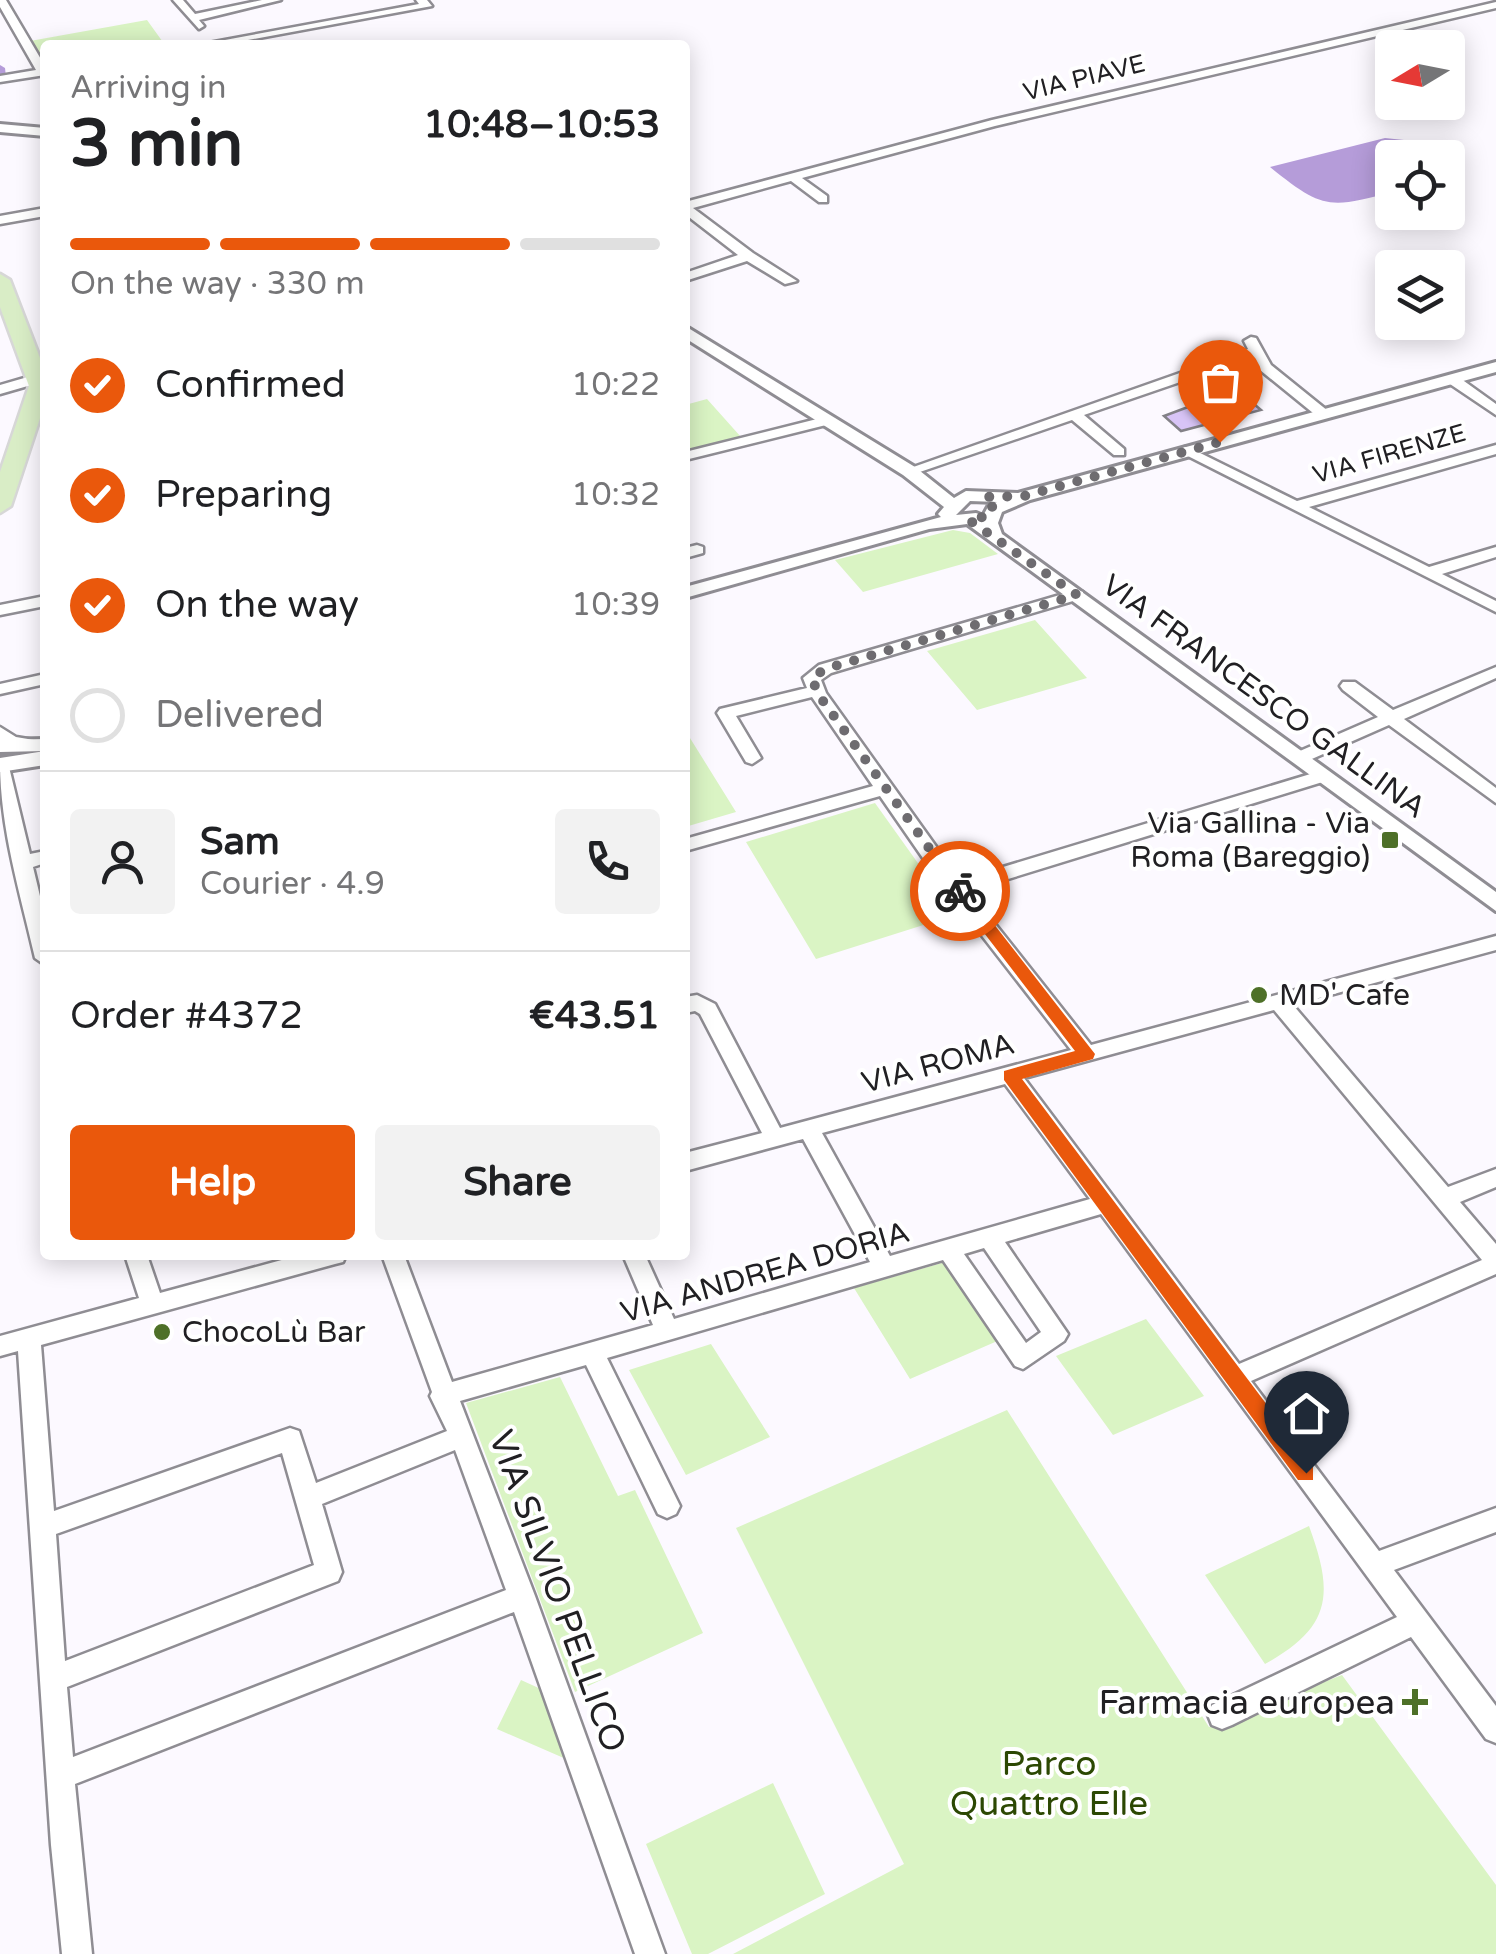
<!DOCTYPE html>
<meta charset="utf-8">
<style>
body{margin:0;font-family:"Varela Round",sans-serif;background:#f2f2f2;color:#202124;height:100vh;display:flex;flex-direction:column;font-size:38px;white-space:nowrap}
*{box-sizing:border-box;margin:0}
p{font-size:32px;color:#757577}
.icon{flex:none;width:55px;height:55px;fill:none;stroke:currentColor;stroke-width:2;stroke-linecap:round;stroke-linejoin:round}
.map{position:relative;flex:1;overflow:hidden}
.panel{position:absolute;left:40px;top:40px;width:650px;height:1220px;display:flex;flex-direction:column;background:#fff;border-radius:10px;box-shadow:0 5px 25px #0003}
.panel>*{flex:none}
.needle{width:65px;rotate:260deg}
.fabs{position:absolute;left:1375px;top:30px;display:grid;gap:20px}
.fabs a{display:grid;place-items:center;width:90px;height:90px;border-radius:10px;background:#fff;box-shadow:0 5px 25px #0003;font-size:50px}
.pin{position:absolute;display:grid;place-items:center;width:85px;height:85px;color:#fff;margin:-102px -42px;border-radius:50% 50% 50% 0;rotate:-45deg;box-shadow:0 0 10px #0007}
.pin .icon{rotate:45deg}
.courier{position:absolute;display:grid;place-items:center;width:100px;height:100px;margin:-50px;border:8px solid #ea580c;border-radius:50%;background:#fff;color:#222;box-shadow:0 2px 12px #0007}
.head em{font-style:normal;font-weight:800}
.head div{display:flex;flex-direction:column-reverse}
.head{display:flex;align-items:center;justify-content:space-between;height:170px;padding:0 30px}
h1{font-size:65px;font-weight:800;line-height:75px}
.bar{display:grid;grid-template-columns:repeat(4,1fr);gap:15px 10px;align-content:center;height:120px;padding:0 30px}
.bar i{height:12px;border-radius:8px;background:#e0e0e0}
.bar .current{background:#ea580c}
.bar p{grid-column:span 4}
.line{display:flex;align-items:center;gap:25px;padding:0 30px;border-top:2px solid #e0e0e0}
.line div{flex:1}
.round{display:grid;place-items:center;flex:none;width:105px;height:105px;border-radius:10px;background:#f2f2f2}
ol{padding:0 30px;list-style:none}
li{display:flex;align-items:center;gap:30px;height:110px}
li p{margin-inline-start:auto}
li .icon{padding:10px;border-radius:50%;background:#ea580c;color:#fff;stroke-width:4}
li:last-child{color:#757577}
li i{width:55px;height:55px;border:5px solid #e0e0e0;border-radius:50%}
.button{display:flex;gap:20px;margin-top:auto;padding:20px 30px}
.button a{flex:1;height:115px;border-radius:10px;background:#ea580c;color:#fff;font-size:40px;font-weight:800;line-height:115px;text-align:center}
.button a+a{background:#f2f2f2;color:#202124}
.map>svg:first-child{display:block}
.green{fill:#daf4c4}
.water{fill:#b59cd9}
.lines{fill:none;stroke-linecap:round;stroke-linejoin:round}
.canal{fill:#b59cd9;fill-rule:evenodd}
.building{fill:#d8c4f6;stroke:#838187;stroke-width:2.5}
.minor-casing{stroke:#8f8d93;stroke-width:5}
.tertiary-casing{stroke:#8f8d93;stroke-width:6}
.primary-casing{stroke:#d7d7d7;stroke-width:5}
.minor{fill:#fff;fill-rule:evenodd}
.tertiary{fill:#fff;fill-rule:evenodd}
.primary{fill:#d9edc6;fill-rule:evenodd}
.route{fill:#ea580c}
.done{stroke:#6e6c70;stroke-width:10;stroke-dasharray:0 18}
.poi-dot{fill:#4e7028;stroke:#fff;stroke-width:4}
.labels{text-anchor:middle;stroke-width:8;stroke-linejoin:round;paint-order:stroke}
.far-street-label{font-size:25px;fill:#212023;stroke:#fff}
.street-label{font-size:30px;fill:#212023;stroke:#fff}
.poi-label{font-size:30px;fill:#212023;stroke:#fff;text-anchor:start}
.near-street-label{font-size:35px;fill:#212023;stroke:#fff}
.near-poi-label{font-size:35px;fill:#212023;stroke:#fff;text-anchor:end}
.near-park-label{font-size:35px;fill:#2c4803;stroke:#fff}
</style>
<div class="map">
<svg width="1496" height="1954" viewBox="0 0 1496 1954">
<rect width="100%" height="100%" fill="#fcf9ff"/>
<path class="green" d="M147,20L165,45H45V66L30,41Z
M707,399L741,437L685,451V405Z
M953,530L970,533L998,554L863,592L835,560Z
M1035,620L1087,678L977,710L927,651Z
M685,730L736,812L685,827Z
M875,803L955,915L816,959L746,842Z
M949,1261L1002,1339L910,1379L854,1288Z
M1146,1319L1204,1396L1113,1435L1056,1356Z
M711,1344L770,1437L686,1475L629,1370Z
M560,1377L618,1496L635,1490L703,1633L575,1692L466,1403Z
M1007,1410L1209,1727L1342,1675L1496,1885V1954H733L904,1864L736,1528Z
M1309,1526C1334,1594 1332,1627 1265,1664L1205,1575Z
M521,1680L543,1690L566,1759L497,1729Z
M773,1783L825,1894L708,1954H692L646,1844Z"/>
<path class="water" d="M1385,138L1404,140L1432,157L1392,158V192C1329,209 1322,209 1270,167Z"/>
<g class="lines">
<path class="canal" d="M0,65L5,68L6,77H0Z"/>
</g>
<path class="building" d="M1236,389L1261,410L1181,431L1164,416Z"/>
<g class="lines">
<defs>
<path id="minor" d="M0,0H6L45,66V75L0,82V76L36,70L0,7Z
M173,0H183L195,14L262,0H281L199,20L204,26L199,29Z
M416,0H427L432,6L221,45H198L419,4Z
M1496,2V8L995,126L802,178L827,196V202H819L791,181L693,208L753,253L797,281L785,284L747,261L685,281V273L738,255L685,214V202L992,120Z
M45,208V216L0,224V216Z
M1251,337L1256,338L1271,365L1328,411V417H1318L1260,370L1253,357L1084,415L1124,449V455H1114L1072,420L914,474L909,475L902,471L1248,349L1244,341Z
M45,372V381L0,394V385Z
M1447,376H1457L1496,404V415L1447,382Z
M825,417L830,418V424L685,460V452Z
M1496,445V454L1309,507L1429,567L1496,547V557L1442,574L1496,601V612L1178,451L1185,447L1190,448L1297,501Z
M697,545L703,547V553L685,558V548Z
M1077,590L1083,592V598L831,673L821,680L826,693L960,880L1317,772H1329L1332,776L1329,780L969,891L1091,1045L1496,936V950L1293,1005L1448,1187L1496,1169V1187L1460,1202L1496,1244V1274L1251,1381L1379,1551L1496,1508V1532L1394,1570L1496,1706V1743L1486,1739L1411,1637L1232,1725L1222,1729L1212,1725L1208,1715L1212,1705L1397,1617L1101,1214L1005,1242L1068,1334L1064,1341L1023,1369L1015,1366L943,1260L607,1358L680,1506L676,1514L667,1518L658,1514L586,1365L460,1401L535,1596L665,1954H635L514,1612L75,1784L92,1954H62L51,1845L18,1351L0,1356V1336L139,1298L125,1255H147L160,1293L300,1255H346L343,1262L335,1264L41,1345L54,1511L290,1428L299,1431L316,1483L447,1431L430,1396L432,1392L382,1255H404L452,1382L653,1325L623,1255H645L674,1319L870,1262L803,1139L685,1171V1153L762,1133L700,1014L695,1011L685,1013V997L697,995L715,1004L780,1128L1071,1050L934,874L880,796L685,851V839L873,786L812,697L736,716L761,758L752,764L746,762L717,713L720,709L807,688L803,678L819,665ZM1274,1010L1482,1260L1239,1364L1024,1078ZM1005,1084L1090,1199L890,1256L822,1133ZM984,1248L1041,1332L1026,1343L964,1254ZM455,1450L506,1590L73,1757L67,1687L338,1581L342,1572L322,1504ZM282,1453L314,1565L65,1661L56,1534Z
M45,596V606L0,615V605Z
M1496,667V678L1404,719L1496,788V803L1389,725L1305,762H1293L1290,758L1293,754L1378,717L1343,690L1340,686L1343,682H1355L1393,710Z
M45,674V684L0,694V684Z
M0,727L16,737L40,741L43,745L34,751L11,748L0,742Z
M0,761L9,767L30,854L45,851V863L33,867L45,917V965L35,958C20,892 0,829 0,761Z"/>
<path id="tertiary" d="M0,124L45,128V136L0,132Z
M685,326L915,467L954,498L966,491L1018,493L1496,362V372L1030,500L1002,512L998,523L1002,534L1496,892V911L967,524L929,529L685,598V587L941,517L938,514L944,507L903,475L685,338ZM970,501L997,502L989,505L983,516L976,513L956,515Z
M45,739V751L0,752V740Z
M45,751V765L0,772V758Z"/>
<path id="primary" d="M0,274L10,280L45,371V403L11,506L0,513V472L29,386L0,307Z"/>
</defs>
<use href="#minor" class="minor-casing"/>
<use href="#tertiary" class="tertiary-casing"/>
<use href="#primary" class="primary-casing"/>
<use href="#minor" class="minor"/>
<use href="#tertiary" class="tertiary"/>
<use href="#primary" class="primary"/>
</g>
<path class="route" d="M954,887H965L1095,1054L1093,1059L1022,1079L1313,1466V1480H1298L1004,1080V1071L1075,1051L954,894Z"/>
<g class="lines">
<path class="done" d="M960,891L818,694L812,678L825,669L1077,595L972,522L969,518L984,517L994,509L984,497L1024,496L1220,442"/>
</g>
<g class="poi-dot">
<rect x="1380" y="830" width="20" height="20" rx="5"/>
<circle cx="1259" cy="995" r="10"/>
<circle cx="162" cy="1332" r="10"/>
<path d="M1410 1687h10v10h10v10h-10v10h-10v-10h-10v-10h10z"/>
</g>
<g class="labels">
<g class="far-street-label">
<text transform="translate(1084 77) rotate(-14)" y="9">VIA PIAVE</text>
<text transform="translate(1389 453) rotate(-16)" y="9">VIA FIRENZE</text>
</g>
<g class="street-label">
<text transform="translate(1264 696) rotate(36)" y="10">VIA FRANCESCO GALLINA</text>
<text transform="translate(938 1063) rotate(-15)" y="10">VIA ROMA</text>
<text transform="translate(765 1272) rotate(-16)" y="10">VIA ANDREA DORIA</text>
</g>
<g class="poi-label">
<text x="1370" y="833" text-anchor="end">Via Gallina - Via<tspan x="1370" dy="34">Roma (Bareggio)</tspan></text>
<text x="1279" y="1005">MD' Cafe</text>
<text x="182" y="1342">ChocoLù Bar</text>
</g>
<g class="near-street-label">
<text transform="translate(558 1591) rotate(70)" y="12">VIA SILVIO PELLICO</text>
</g>
<g class="near-poi-label">
<text x="1395" y="1714">Farmacia europea</text>
</g>
<g class="near-park-label">
<text x="1049" y="1775">Parco<tspan x="1049" dy="40">Quattro Elle</tspan></text>
</g>
</g>
</svg>
<div class="fabs">
<a><svg class="needle" viewBox="-14 -14 28 28"><path d="M0-13l5 13h-10z" fill="#e53935"/><path d="M0 13l5-13h-10z" fill="#757577"/></svg></a>
<a><svg class="icon" aria-label="locate" viewBox="0 0 24 24"><circle cx="12" cy="12" r="6"/><path d="M12 2v4M12 18v4M2 12h4M18 12h4"/></svg></a>
<a><svg class="icon" aria-label="layers" viewBox="0 0 24 24"><path d="M12 4l9 5-9 5-9-5zM3 14l9 5 9-5"/></svg></a>
</div>
<div class="pin" style="left:1220px;top:442px;background:#ea580c"><svg class="icon" aria-label="bag" viewBox="0 0 24 24"><path d="M5 8h14l-1 12H6zM9 8a3 3 0 0 1 6 0"/></svg></div>
<div class="pin" style="left:1306px;top:1473px;background:#1f2937"><svg class="icon" aria-label="home" viewBox="0 0 24 24"><path d="M3 11l9-7 9 7M6 9v11h12V9"/></svg></div>
<div class="courier" style="left:960px;top:891px"><svg class="icon" aria-label="bike" viewBox="0 0 24 24"><circle cx="6" cy="16" r="4"/><circle cx="18" cy="16" r="4"/><path d="M6 16l4-8h5l3 8M10 8l3 8H6M13 5h3"/></svg></div>
<section class="panel">
<div class="head"><div><h1>3 min</h1><p>Arriving in</p></div><em>10:48–10:53</em></div>
<div class="bar"><i class="current"></i><i class="current"></i><i class="current"></i><i></i><p>On the way · 330 m</p></div>
<ol>
<li><svg class="icon" aria-label="check" viewBox="0 0 24 24"><path d="M5 12l5 5 9-10"/></svg>Confirmed<p>10:22</p></li>
<li><svg class="icon" aria-label="check" viewBox="0 0 24 24"><path d="M5 12l5 5 9-10"/></svg>Preparing<p>10:32</p></li>
<li><svg class="icon" aria-label="check" viewBox="0 0 24 24"><path d="M5 12l5 5 9-10"/></svg>On the way<p>10:39</p></li>
<li><i></i>Delivered</li>
</ol>
<div class="line" style="height:180px"><a class="round"><svg class="icon" aria-label="person" viewBox="0 0 24 24"><circle cx="12" cy="8" r="4"/><path d="M4 21q1-7 8-7t8 7"/></svg></a><div><b>Sam</b><p>Courier · 4.9</p></div><a class="round"><svg class="icon" aria-label="phone" viewBox="0 0 24 24"><path d="M5 4h4l2 5-3 2q2 4 5 5l2-3 5 2v4C11 20 4 13 5 4z"/></svg></a></div>
<div class="line" style="height:130px"><div>Order #4372</div><b>€43.51</b></div>
<div class="button"><a>Help</a><a>Share</a></div>
</section>
</div>
